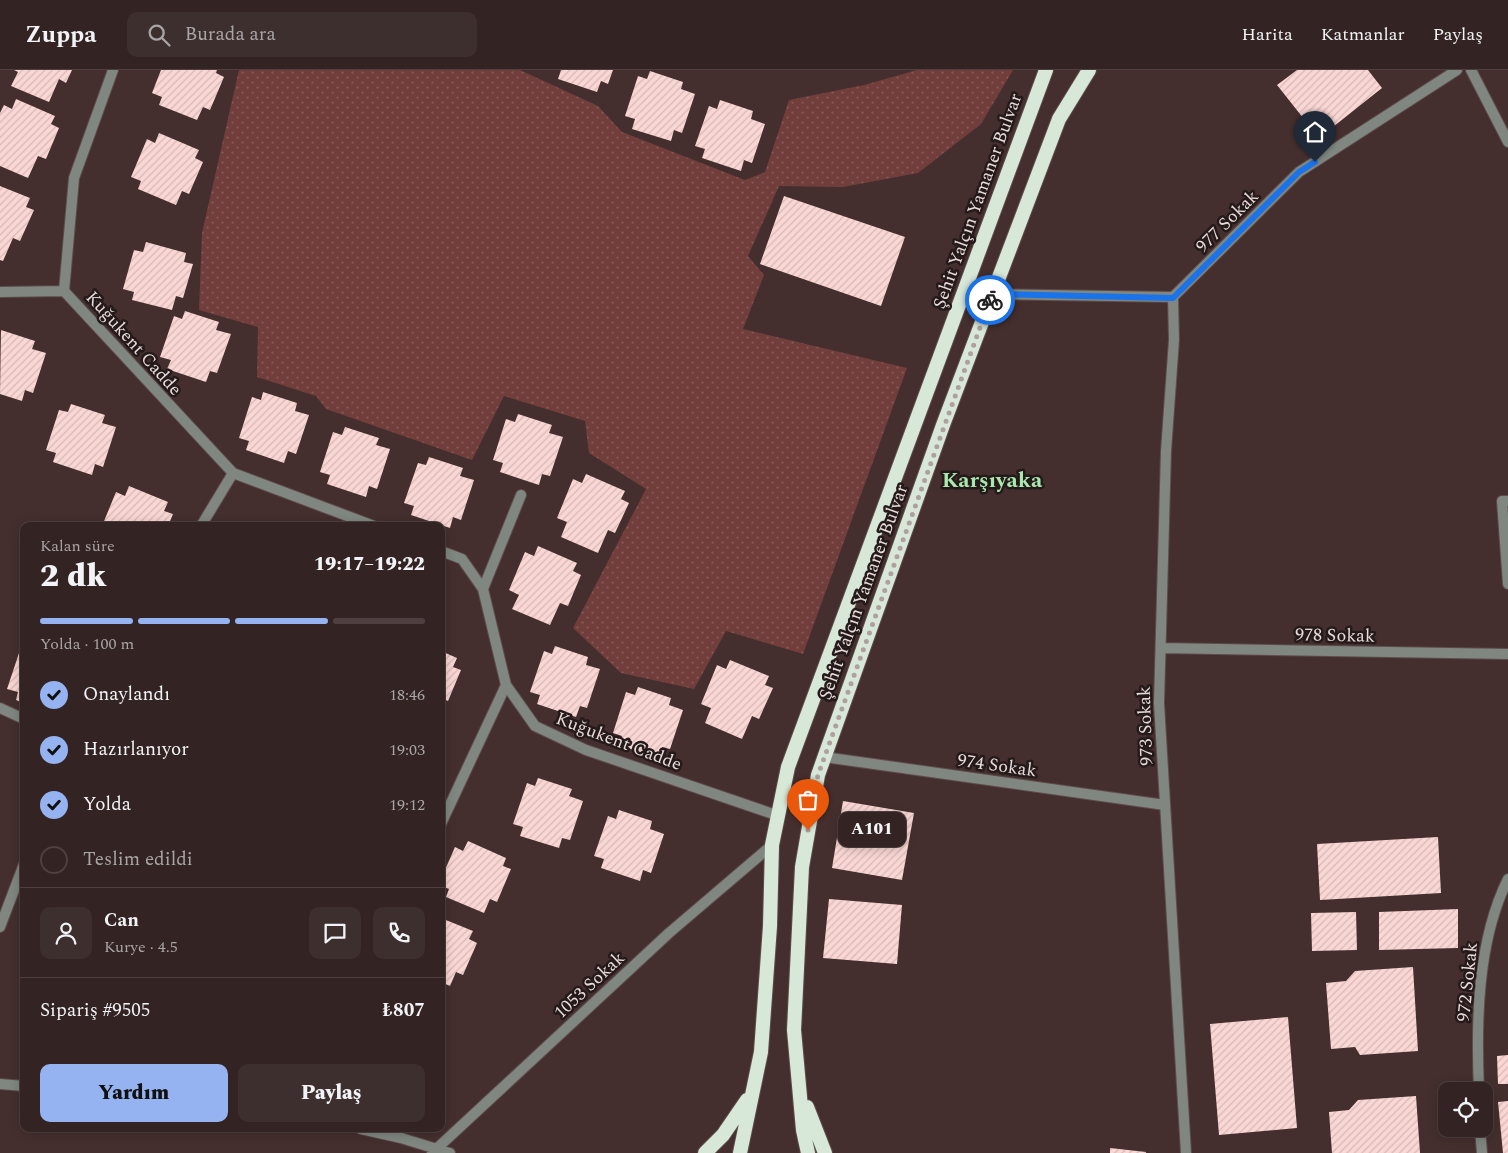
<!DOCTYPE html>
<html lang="tr">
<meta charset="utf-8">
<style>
body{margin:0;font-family:Spectral,serif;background:#3e2f2f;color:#f1f3f6;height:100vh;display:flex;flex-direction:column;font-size:19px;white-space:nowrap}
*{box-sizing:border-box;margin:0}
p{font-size:16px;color:#a9a4a5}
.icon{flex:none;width:28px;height:28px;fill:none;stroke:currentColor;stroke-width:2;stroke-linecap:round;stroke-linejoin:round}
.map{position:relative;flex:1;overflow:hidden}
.panel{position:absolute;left:20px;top:452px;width:425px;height:610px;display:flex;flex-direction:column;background:#332322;border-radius:10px;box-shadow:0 2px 12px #0003,0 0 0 1px #4e4040}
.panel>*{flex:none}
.controls{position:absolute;left:1438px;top:1012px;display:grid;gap:10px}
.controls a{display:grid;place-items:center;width:55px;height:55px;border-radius:10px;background:#332322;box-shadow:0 2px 12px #0003,0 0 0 1px #4e4040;font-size:25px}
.pin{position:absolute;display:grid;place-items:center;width:42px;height:42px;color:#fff;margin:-51px -21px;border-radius:50% 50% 50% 0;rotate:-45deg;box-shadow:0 0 5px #0007}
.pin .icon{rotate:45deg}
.courier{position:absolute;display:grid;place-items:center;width:50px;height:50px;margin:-25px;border:4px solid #1a73e8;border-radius:50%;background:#fff;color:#222;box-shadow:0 1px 6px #0007}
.bubble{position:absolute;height:35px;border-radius:10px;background:#332322;box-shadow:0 2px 12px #0003,0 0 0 1px #4e4040;font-size:16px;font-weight:800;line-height:35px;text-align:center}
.overview em{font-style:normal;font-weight:800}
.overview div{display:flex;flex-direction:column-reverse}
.overview{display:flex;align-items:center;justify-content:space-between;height:85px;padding:0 20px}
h1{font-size:32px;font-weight:800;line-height:38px}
.bar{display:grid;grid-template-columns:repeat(4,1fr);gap:8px 5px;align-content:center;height:60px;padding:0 20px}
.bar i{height:6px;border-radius:4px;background:#4e4040}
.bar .active{background:#95b2f1}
.bar p{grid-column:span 4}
.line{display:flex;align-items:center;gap:12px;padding:0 20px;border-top:1px solid #4e4040}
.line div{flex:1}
.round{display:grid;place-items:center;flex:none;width:52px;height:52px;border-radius:10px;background:#3e2f2f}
ol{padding:0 20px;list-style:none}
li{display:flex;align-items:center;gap:15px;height:55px}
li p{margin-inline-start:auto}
li .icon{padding:5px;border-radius:50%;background:#95b2f1;color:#111;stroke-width:4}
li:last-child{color:#a9a4a5}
li i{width:28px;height:28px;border:2px solid #4e4040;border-radius:50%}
.primary-button{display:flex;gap:10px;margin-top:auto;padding:10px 20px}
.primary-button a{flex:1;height:58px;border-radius:10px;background:#95b2f1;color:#111;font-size:20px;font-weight:800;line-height:58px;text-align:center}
.primary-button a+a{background:#3e2f2f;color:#f1f3f6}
header{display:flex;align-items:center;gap:30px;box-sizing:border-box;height:70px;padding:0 25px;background:#332322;border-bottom:1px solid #4e4040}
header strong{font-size:24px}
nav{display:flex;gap:28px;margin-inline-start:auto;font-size:18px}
.search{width:350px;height:45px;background:#3e2f2f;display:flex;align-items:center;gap:12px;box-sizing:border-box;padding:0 18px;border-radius:10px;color:#a9a4a5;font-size:19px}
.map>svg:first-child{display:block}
.grass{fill:url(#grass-dots)}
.building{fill:url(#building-hatch)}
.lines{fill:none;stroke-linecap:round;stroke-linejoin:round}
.minor-casing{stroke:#5e4b4a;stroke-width:12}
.trunk-casing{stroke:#5e4b4a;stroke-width:16}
.minor{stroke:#7f8780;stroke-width:10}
.trunk{stroke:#d8e8d8;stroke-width:14}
.done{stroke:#af9f9e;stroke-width:5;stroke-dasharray:0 9}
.route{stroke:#1a73e8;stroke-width:6}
.labels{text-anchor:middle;stroke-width:5;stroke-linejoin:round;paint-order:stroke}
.street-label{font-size:18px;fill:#e8dbda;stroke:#241a19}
.district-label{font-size:22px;font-weight:bold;fill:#aae8af;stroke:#241a19}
</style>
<header>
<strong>Zuppa</strong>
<div class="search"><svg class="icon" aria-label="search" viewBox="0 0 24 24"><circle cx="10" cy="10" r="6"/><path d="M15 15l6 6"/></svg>Burada ara</div>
<nav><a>Harita</a><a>Katmanlar</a><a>Paylaş</a></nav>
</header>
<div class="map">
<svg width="1508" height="1083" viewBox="0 0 1508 1083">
<defs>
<pattern id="grass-dots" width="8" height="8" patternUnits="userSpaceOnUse" patternTransform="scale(1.25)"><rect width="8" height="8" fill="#713e3c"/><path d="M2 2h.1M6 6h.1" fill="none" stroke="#855958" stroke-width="1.8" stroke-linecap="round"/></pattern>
<pattern id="building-hatch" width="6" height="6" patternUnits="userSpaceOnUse" patternTransform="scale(1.25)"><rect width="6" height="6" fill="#fad7d4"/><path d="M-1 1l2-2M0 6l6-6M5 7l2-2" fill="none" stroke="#d6b9b7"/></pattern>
</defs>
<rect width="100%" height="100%" fill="#442f2e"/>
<path class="grass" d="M239,0H520L598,36L622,62L745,110L765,102L789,30L864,15L917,0H1013L981,54L918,103L843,117L779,116L748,186L764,205L743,259L907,298L803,584L726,561L694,619L621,603L573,558L646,419L589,383L585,351L504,326L472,390L326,339L316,326L257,307L258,257L199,240L202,163Z"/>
<path class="building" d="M14,0H72L66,13L59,9L49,32L11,16L18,2Z
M161,0H217L216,3L224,7L210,40L203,37L197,50L159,35L162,27L152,23Z
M561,0H613L608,14L601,11L597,22L558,9Z
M1297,0H1368L1382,18L1319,68L1277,15Z
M650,1L683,12L681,19L695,24L682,63L674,60L671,71L632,59L635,49L625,46L638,6L647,9Z
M16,29L55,46L51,54L59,58L46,89L38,86L28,108L0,96V43L4,35L12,39Z
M720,30L753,41L751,49L765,54L752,93L744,90L741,101L702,88L705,79L695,76L709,36L717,39Z
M159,63L199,80L195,88L203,92L189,124L182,121L176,135L138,119L141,111L131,107L147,69L155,73Z
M0,116L30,128L26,137L34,140L20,171L13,168L3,191L0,190Z
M784,126L905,167L881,236L760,194Z
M146,172L186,183L184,192L193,194L183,228L176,226L172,240L132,230L134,222L123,219L134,180L143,182Z
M185,241L219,252L216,260L231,264L217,303L210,301L206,312L167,299L171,290L160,287L174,246L182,249Z
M1,260L35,271L32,279L46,283L33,323L25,320L22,331L0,324Z
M263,322L297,333L295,341L309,345L296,384L288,381L284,393L246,380L249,371L239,368L252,327L261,330Z
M71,334L105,345L102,353L116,357L103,397L95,394L92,405L53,392L56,383L46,380L59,340L68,342Z
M518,344L552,355L549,363L563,367L550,406L542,404L539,415L500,402L503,393L493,390L506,349L515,352Z
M345,357L379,368L376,375L390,379L377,419L369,416L366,427L327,414L330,405L320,402L333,362L342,365Z
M429,387L463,398L460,406L474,410L461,450L453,447L450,458L411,445L414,436L404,433L418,393L426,395Z
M586,404L625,421L621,429L629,433L615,463L608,460L598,483L561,467L567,452L557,448L573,409L582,413Z
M129,416L168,432L164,441L173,444L168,456H102L116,422L125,426Z
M538,476L577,493L573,501L581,505L568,536L560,533L550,555L512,539L519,525L509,520L525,482L534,486Z
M555,576L588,587L586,595L600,599L587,638L580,636L576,647L537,634L540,625L530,622L544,581L552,584Z
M20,580L24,581V633L16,630L18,622L7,619Z
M441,581L457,588L453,597L461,600L448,631L441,628Z
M730,590L769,606L765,615L773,618L759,649L752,646L742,669L705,653L711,638L701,634L717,595L726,599Z
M638,617L671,628L669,635L683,640L670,679L662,677L658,688L619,675L622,666L613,663L626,622L635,625Z
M538,708L572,719L569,726L583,731L570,770L562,768L559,778L520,766L523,757L513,754L527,713L535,716Z
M843,731L914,743L902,810L832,798Z
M619,740L652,751L650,759L664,764L651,803L643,800L640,811L601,798L604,789L594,786L608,746L616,749Z
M1438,767L1441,823L1320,830L1317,774Z
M468,771L506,788L503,796L511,799L497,832L490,829L484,843L446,827L449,819L441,816V809L455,777L463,781Z
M829,829L902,835L897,894L823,888Z
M1458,839V878L1379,880V842Z
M1356,842L1357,880L1312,881L1311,843Z
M441,848L473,861L469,869L477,873L463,905L456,902L450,916L441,912Z
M1413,897L1418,981L1360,985L1355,977L1331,979L1326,913L1346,911L1355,901Z
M1288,947L1297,1058L1219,1065L1210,954Z
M1508,985V1014H1498L1497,986Z
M1416,1026L1420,1083H1332L1329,1042L1349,1040L1358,1030Z
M1508,1031V1083H1503L1498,1032Z
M1110,1078L1146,1082V1083H1110Z"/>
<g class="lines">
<defs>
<path id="minor" d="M113,0L74,108L64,221L233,403L374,456
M1471,0L1508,72
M0,222L64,221
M992,224L1173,227L1299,102L1457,0
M1173,227L1174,270L1166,381L1159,633L1186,1083
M1508,431H1502L1508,514
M201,456L233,403
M441,481L462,489L483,519L506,615L535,656L586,680L776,745
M483,519L521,425
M1161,578L1508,584
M0,638L24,649
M824,687L1165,735
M441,754L506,615
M0,857L24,794
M0,1014L24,1016
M1479,1021C1476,953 1477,871 1508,809
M361,1059L401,1068L450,1083
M1480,1059L1482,1083
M432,1083L669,863L772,775"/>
<path id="trunk" d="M807,1037L825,1083
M705,1083L723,1065L747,1030
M740,1083L761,982L770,856L772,775L788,697L1046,0
M808,1083L803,1060L794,960L802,797L818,705L943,355L1059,49L1089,0"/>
</defs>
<use href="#minor" class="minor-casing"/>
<use href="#trunk" class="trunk-casing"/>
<use href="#minor" class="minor"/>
<use href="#trunk" class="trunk"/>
</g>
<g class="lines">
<path class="done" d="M808,760L818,705L990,230"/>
<path class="route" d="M990,230L992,224L1173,228L1299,102L1315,92"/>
</g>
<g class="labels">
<g class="street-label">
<text transform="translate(977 131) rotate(-70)" y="6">Şehit Yalçın Yamaner Bulvar</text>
<text transform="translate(1227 151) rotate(-45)" y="6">977 Sokak</text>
<text transform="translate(134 273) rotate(48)" y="6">Kuğukent Cadde</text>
<text transform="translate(863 522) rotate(-70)" y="6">Şehit Yalçın Yamaner Bulvar</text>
<text transform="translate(1335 565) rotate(1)" y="6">978 Sokak</text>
<text transform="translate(1145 656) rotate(-92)" y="6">973 Sokak</text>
<text transform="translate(619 671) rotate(21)" y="6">Kuğukent Cadde</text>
<text transform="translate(997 695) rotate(8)" y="6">974 Sokak</text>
<text transform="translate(1467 912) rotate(-84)" y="6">972 Sokak</text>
<text transform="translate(589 915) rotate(-43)" y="6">1053 Sokak</text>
</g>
<g class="district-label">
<text x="992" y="417">Karşıyaka</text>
</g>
</g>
</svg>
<div class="controls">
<a><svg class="icon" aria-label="locate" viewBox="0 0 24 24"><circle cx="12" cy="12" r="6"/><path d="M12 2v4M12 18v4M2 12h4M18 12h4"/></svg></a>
</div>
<div class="pin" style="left:808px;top:760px;background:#ea580c"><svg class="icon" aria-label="bag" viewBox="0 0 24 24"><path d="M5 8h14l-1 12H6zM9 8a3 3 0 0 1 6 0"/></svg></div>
<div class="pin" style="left:1315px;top:92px;background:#1f2937"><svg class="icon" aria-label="home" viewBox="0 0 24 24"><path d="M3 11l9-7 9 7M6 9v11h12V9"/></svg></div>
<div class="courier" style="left:990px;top:230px"><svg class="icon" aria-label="bike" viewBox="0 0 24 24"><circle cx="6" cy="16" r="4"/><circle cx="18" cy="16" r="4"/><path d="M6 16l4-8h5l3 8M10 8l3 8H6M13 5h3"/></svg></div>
<div class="bubble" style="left:838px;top:742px;width:68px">A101</div>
<section class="panel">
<div class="overview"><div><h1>2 dk</h1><p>Kalan süre</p></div><em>19:17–19:22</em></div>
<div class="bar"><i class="active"></i><i class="active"></i><i class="active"></i><i></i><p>Yolda · 100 m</p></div>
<ol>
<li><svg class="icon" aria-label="check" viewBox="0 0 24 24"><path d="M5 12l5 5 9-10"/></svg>Onaylandı<p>18:46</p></li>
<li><svg class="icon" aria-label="check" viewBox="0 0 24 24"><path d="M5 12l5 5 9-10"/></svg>Hazırlanıyor<p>19:03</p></li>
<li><svg class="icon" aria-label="check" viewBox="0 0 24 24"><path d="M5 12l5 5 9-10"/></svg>Yolda<p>19:12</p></li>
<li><i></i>Teslim edildi</li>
</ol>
<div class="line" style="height:90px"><a class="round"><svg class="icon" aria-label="person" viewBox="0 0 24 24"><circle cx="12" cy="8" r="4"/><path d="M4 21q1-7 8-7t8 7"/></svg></a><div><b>Can</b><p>Kurye · 4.5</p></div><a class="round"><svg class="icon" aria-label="chat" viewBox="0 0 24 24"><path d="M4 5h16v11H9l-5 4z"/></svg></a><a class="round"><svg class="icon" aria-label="phone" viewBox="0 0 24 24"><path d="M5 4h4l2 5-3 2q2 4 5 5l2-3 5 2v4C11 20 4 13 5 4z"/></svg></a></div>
<div class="line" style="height:65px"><div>Sipariş #9505</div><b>₺807</b></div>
<div class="primary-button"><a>Yardım</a><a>Paylaş</a></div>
</section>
</div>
